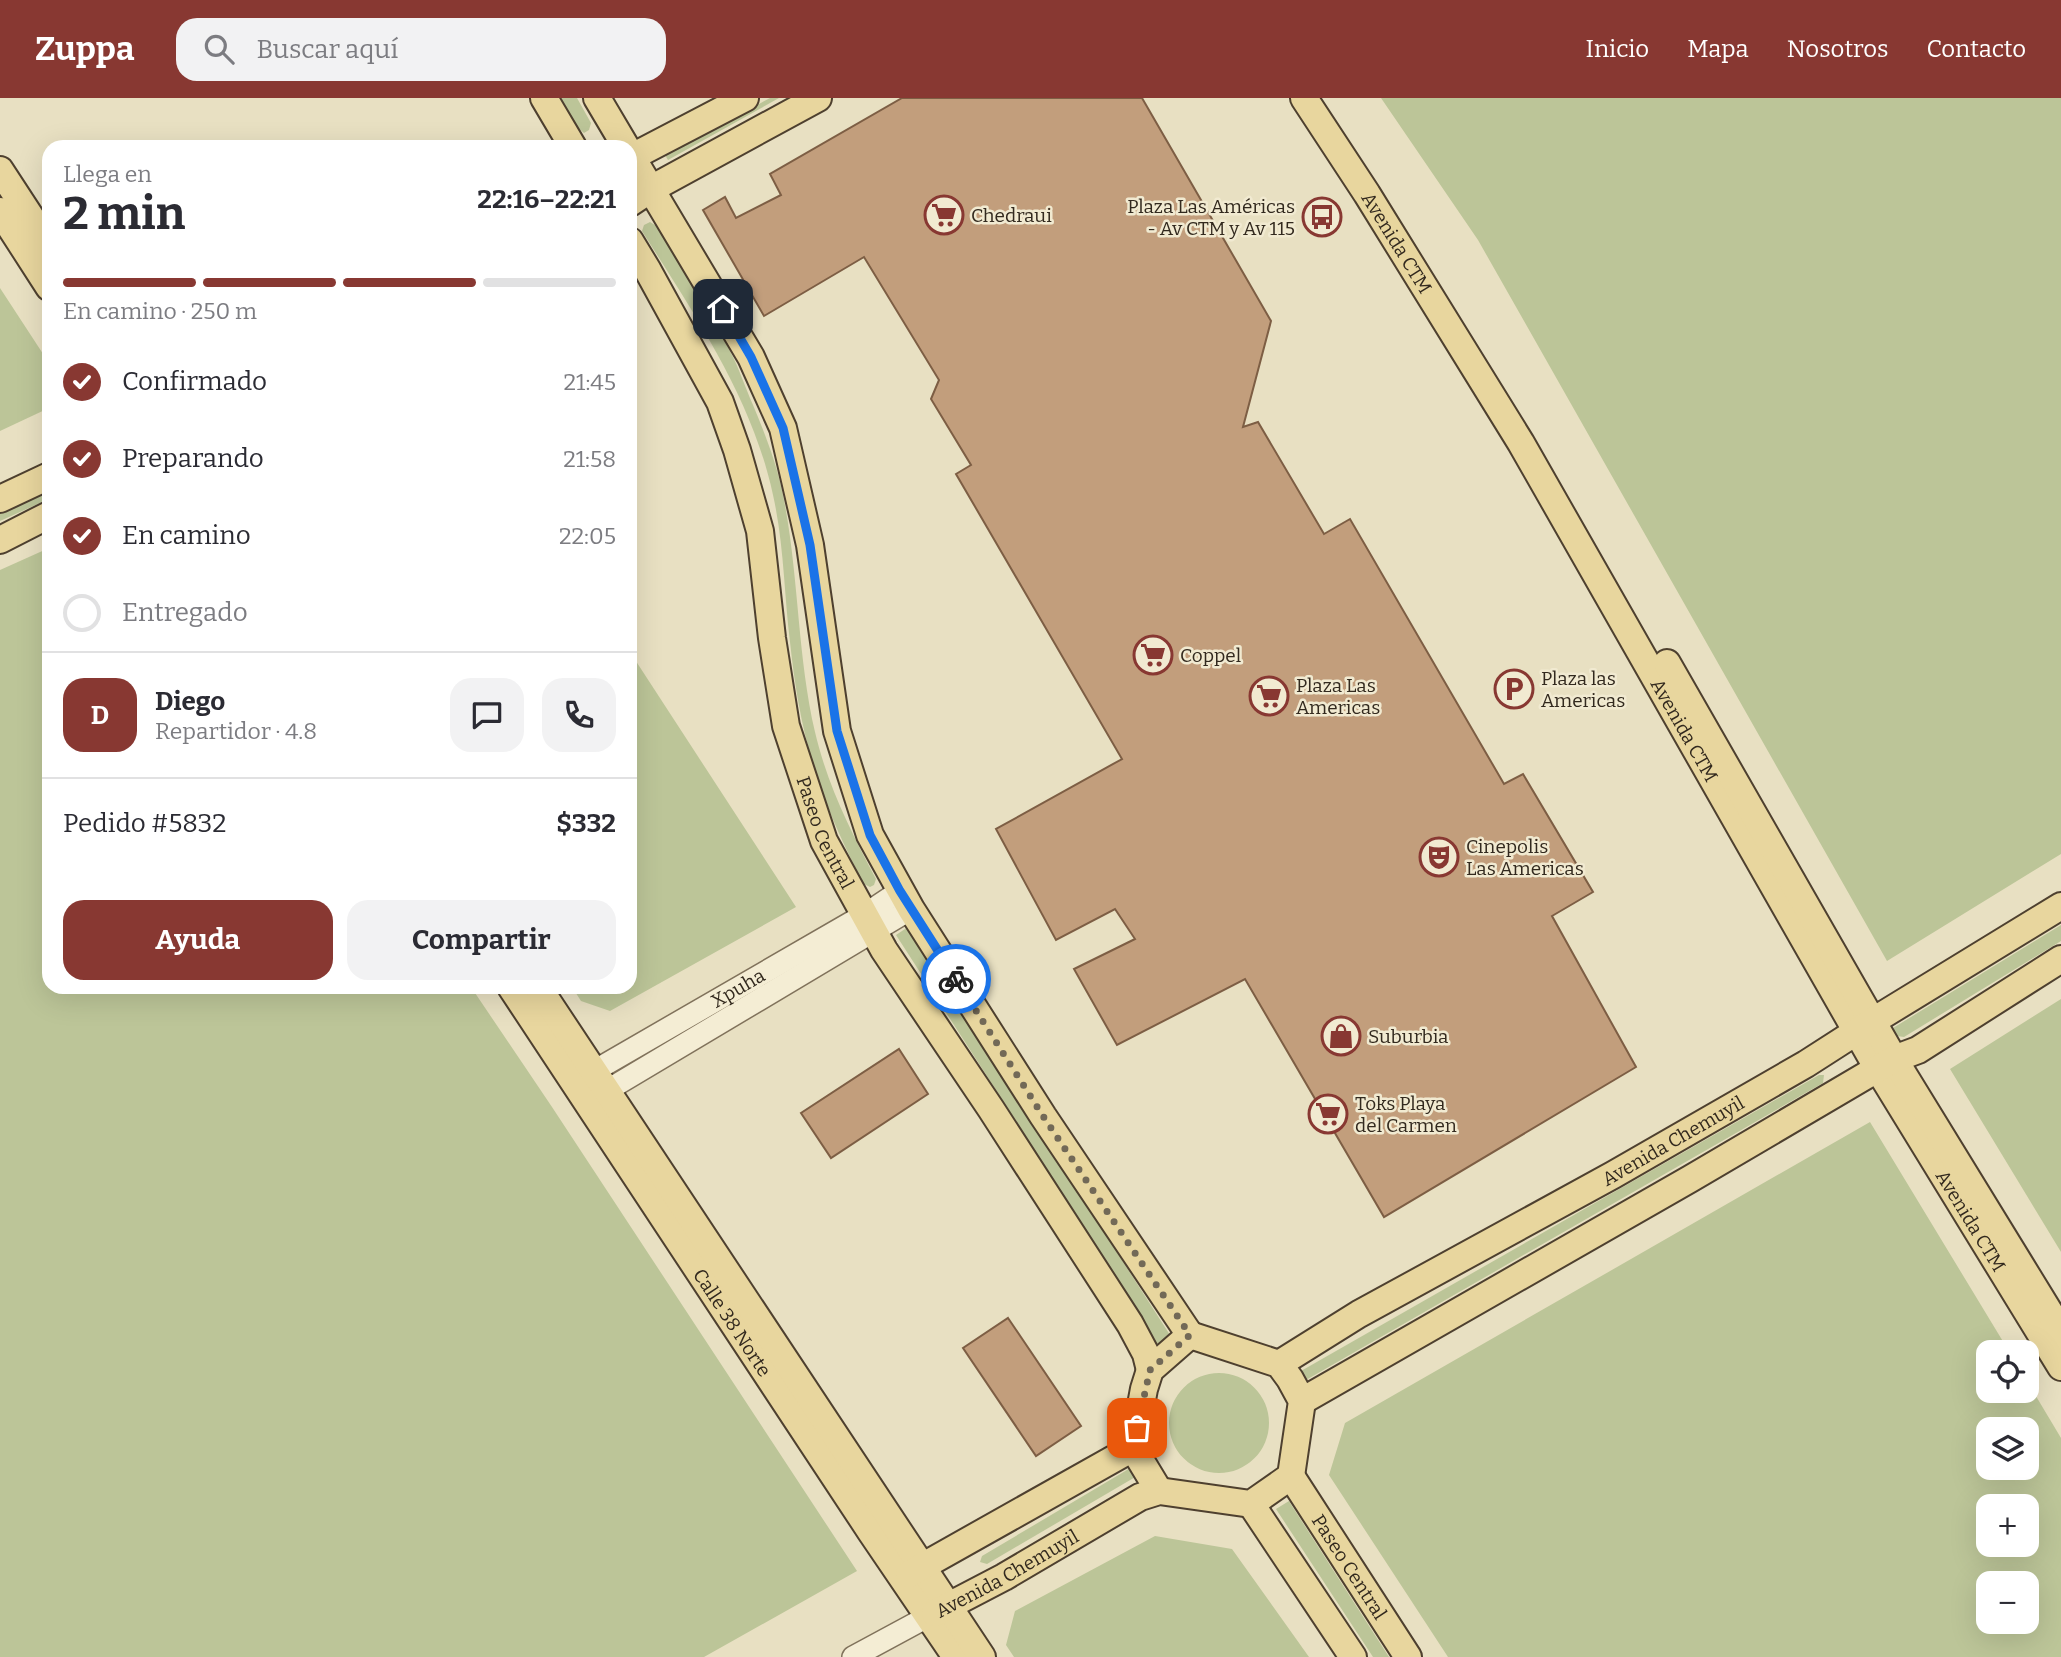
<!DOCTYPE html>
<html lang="es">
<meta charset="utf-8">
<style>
body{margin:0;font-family:Bitter,serif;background:#f2f2f3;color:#2b2b33;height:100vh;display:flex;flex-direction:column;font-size:26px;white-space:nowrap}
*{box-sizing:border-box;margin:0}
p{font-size:23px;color:#7c7c81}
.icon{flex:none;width:38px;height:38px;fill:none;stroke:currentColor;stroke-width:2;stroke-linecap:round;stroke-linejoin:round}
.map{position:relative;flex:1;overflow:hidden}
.panel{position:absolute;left:42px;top:42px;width:595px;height:854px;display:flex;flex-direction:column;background:#fff;border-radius:21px;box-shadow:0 7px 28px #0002}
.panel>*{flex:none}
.fabs{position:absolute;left:1976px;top:1242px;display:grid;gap:14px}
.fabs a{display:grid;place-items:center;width:63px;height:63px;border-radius:14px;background:#fff;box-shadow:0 7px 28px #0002;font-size:35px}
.pin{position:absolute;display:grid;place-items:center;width:60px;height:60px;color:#fff;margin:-30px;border-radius:14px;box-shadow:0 4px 10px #0006}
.courier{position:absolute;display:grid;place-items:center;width:70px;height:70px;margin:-35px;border:5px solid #1a73e8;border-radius:50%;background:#fff;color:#222;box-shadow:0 2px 9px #0007}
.headline em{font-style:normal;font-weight:700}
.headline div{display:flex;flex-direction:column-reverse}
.headline{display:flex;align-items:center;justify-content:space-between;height:119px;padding:0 21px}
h1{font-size:46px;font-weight:700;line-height:52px}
.bar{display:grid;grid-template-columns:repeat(4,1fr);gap:10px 7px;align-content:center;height:84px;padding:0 21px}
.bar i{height:9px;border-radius:5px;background:#e1e1e2}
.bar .active{background:#883832}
.bar p{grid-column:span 4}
.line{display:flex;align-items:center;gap:18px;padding:0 21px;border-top:2px solid #e1e1e2}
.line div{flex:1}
.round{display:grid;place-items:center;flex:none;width:74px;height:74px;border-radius:21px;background:#f2f2f3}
ol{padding:0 21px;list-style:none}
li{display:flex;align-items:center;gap:21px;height:77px}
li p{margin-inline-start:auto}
li .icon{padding:7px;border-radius:50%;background:#883832;color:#fff;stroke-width:4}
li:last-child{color:#7c7c81}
li i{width:38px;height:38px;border:4px solid #e1e1e2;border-radius:50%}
.button{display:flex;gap:14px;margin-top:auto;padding:14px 21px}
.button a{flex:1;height:80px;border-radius:21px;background:#883832;color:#fff;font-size:28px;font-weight:700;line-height:80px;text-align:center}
.button a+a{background:#f2f2f3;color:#2b2b33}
header{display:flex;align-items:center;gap:42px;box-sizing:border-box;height:98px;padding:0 35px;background:#883832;color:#fff}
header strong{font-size:33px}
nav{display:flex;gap:38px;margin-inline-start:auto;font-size:24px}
.search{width:490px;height:63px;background:#f2f2f3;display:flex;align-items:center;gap:18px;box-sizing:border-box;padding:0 24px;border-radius:21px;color:#7c7c81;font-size:26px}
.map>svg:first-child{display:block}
.green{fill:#bcc598;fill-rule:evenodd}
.building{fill:#c29e7c;stroke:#7d5e44;stroke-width:2}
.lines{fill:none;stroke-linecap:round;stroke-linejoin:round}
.minor-casing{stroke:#80725b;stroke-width:24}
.major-casing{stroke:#4e402f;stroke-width:30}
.minor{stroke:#f4edd4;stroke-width:21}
.major{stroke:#e8d69e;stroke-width:26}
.done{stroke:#726957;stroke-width:7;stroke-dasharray:0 12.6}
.route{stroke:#1a73e8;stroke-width:9}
.labels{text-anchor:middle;stroke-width:5;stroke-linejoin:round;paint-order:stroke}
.poi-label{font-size:19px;fill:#32291e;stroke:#f1ead1;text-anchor:start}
.street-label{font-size:19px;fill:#32291e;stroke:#f1ead1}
</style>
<header>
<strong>Zuppa</strong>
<div class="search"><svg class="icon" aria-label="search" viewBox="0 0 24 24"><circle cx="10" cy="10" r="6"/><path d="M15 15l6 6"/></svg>Buscar aquí</div>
<nav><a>Inicio</a><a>Mapa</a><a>Nosotros</a><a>Contacto</a></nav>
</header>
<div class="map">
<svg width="2061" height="1559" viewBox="0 0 2061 1559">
<rect width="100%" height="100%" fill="#e8e0c2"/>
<path class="green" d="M561,0H577L591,25L589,32L584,35L576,28Z
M770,0H779L668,62L665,57Z
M1381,0H2061V756L1887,863L1478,142Z
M650,124L658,129C683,169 708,210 730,253C739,270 745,289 753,307C765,336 777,366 783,397C799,476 797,556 815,634C827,686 851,734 876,781L874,787L870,789L864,786L861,781C845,749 830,718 819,684C803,639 795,591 790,544C784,495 784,446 773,397C752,299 694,216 642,133L644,127Z
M0,190L49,265V310L0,333Z
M49,394V401L0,423V416Z
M49,450V889H471L552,1009L857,1473L704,1559H0V472Z
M630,554L796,809L610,913L581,903L572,889H630Z
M2061,827V843L1904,939L1897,938L1893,930Z
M908,829L1170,1237L1157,1246L1139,1214L896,837Z
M2061,901V1154L1950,971Z
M1819,977H1824L1823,985L1306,1282L1302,1278L1301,1273Z
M1870,1024L2010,1255H1988V1293H2026L2027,1283L2061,1340V1559H1448L1329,1377L1345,1325ZM1988,1332H2026V1370H1988ZM1988,1409H2026V1447H1988ZM1988,1486H2026V1524H1988Z
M1169 1325a50 50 0 1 1 100 0a50 50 0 1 1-100 0Z
M1132,1369L1137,1378L987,1466L980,1464L982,1458Z
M1289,1403L1292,1408L1389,1559H1373L1276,1411Z
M1155,1438L1232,1451L1309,1559H1014L1006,1547L1015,1513Z"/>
<path class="building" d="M902,0H1142L1271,223L1243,329L1258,324L1324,436L1350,421L1504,686L1523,676L1593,794L1552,818L1636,969L1384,1119L1245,881L1117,947L1074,871L1135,841L1115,811L1056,842L996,731L1122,661L956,376L971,367L931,301L939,282L864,159L764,218L703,112L725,99L736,120L781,97L770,76Z
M899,951L928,996L831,1060L801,1015Z
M1008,1220L1081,1328L1036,1358L963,1250Z"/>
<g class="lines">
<defs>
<g id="minor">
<path id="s1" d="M582,980L864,817L900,793"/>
<path d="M594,1002L606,993L911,811"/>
<path d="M853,1559L929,1518"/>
</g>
<g id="major">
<path d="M544,0L573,49"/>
<path d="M597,0L626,49"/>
<path id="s2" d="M1304,0L1367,96L1521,345L1878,971L2061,1269"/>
<path d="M630,56L751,259L783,330L810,447L837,633L870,737L911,811L1043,1018L1190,1237"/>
<path d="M630,60L745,0"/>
<path d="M0,72L49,147"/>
<path d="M630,105L651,91L818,0"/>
<path d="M0,113L49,189"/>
<path id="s3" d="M630,143L647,171L720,304L737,352L760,433L772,540L786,628L824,743L884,852L991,1011L1130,1226L1146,1256L1150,1272"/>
<path d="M0,401L49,378"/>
<path d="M0,442L49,417"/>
<path d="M1667,565L1894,961L2061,1233"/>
<path id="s4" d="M511,889L871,1434L956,1559"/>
<path d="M538,889L982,1559"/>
<path id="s5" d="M1279,1266L1359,1216L1613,1077L1806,966L1873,923L2061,808"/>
<path d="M1302,1303L1690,1081L1894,961L1918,952L2061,861"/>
<path id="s6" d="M1291,1378L1408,1559"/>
<path d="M1159,1393L1133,1350L1144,1291L1150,1272L1190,1237"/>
<path d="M1251,1406L1353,1559"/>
<path d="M909,1476L1133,1350"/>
<path id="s7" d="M935,1515L1004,1479L1140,1399L1159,1393L1251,1406L1291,1378L1302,1303L1290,1281L1279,1266L1190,1237"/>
</g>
</defs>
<use href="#minor" class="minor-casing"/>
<use href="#major" class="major-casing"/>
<use href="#minor" class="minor"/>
<use href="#major" class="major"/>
</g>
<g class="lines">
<path class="done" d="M956,881L1043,1018L1190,1237L1150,1272L1137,1330"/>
<path class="route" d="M723,211L751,259L783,330L810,447L837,633L870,737L900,793L956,881"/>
</g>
<defs>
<symbol id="supermarket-ring" viewBox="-11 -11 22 22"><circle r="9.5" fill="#f1ead1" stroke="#883832" stroke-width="1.5"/><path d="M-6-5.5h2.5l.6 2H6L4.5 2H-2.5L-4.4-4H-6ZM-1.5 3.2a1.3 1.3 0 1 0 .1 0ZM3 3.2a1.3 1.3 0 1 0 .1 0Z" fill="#883832"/></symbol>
<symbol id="bus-ring" viewBox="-11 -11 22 22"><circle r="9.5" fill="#f1ead1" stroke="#883832" stroke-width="1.5"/><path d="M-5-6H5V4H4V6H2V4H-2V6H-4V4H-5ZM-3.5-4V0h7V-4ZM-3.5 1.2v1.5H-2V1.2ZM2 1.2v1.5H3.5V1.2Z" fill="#883832"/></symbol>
<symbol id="parking-ring" viewBox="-11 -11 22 22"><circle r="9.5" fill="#f1ead1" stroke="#883832" stroke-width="1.5"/><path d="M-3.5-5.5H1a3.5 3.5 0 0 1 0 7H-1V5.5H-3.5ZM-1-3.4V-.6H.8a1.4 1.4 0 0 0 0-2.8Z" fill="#883832"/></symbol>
<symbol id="theatre-ring" viewBox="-11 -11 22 22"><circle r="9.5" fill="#f1ead1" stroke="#883832" stroke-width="1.5"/><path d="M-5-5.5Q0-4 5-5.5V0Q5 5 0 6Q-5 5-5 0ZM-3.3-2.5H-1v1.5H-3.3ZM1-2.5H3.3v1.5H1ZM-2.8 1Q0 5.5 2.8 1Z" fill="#883832"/></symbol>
<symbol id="shop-ring" viewBox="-11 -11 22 22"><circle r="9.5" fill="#f1ead1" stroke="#883832" stroke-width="1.5"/><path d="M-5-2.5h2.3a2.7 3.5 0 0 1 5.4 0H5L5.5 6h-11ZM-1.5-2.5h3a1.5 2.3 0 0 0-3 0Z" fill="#883832"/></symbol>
</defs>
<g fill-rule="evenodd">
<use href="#supermarket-ring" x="922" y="95" width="44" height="44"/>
<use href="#bus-ring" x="1300" y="97" width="44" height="44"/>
<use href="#supermarket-ring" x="1131" y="535" width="44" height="44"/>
<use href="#parking-ring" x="1492" y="569" width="44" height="44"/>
<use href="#supermarket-ring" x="1247" y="576" width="44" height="44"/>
<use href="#theatre-ring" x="1417" y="737" width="44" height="44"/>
<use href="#shop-ring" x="1319" y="916" width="44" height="44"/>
<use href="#supermarket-ring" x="1306" y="994" width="44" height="44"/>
</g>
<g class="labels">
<g class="poi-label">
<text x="1295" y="115" text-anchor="end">Plaza Las Américas<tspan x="1295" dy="22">- Av CTM y Av 115</tspan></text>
<text x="971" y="124">Chedraui</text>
<text x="1180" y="564">Coppel</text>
<text x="1541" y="587">Plaza las<tspan x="1541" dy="22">Americas</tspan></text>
<text x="1296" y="594">Plaza Las<tspan x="1296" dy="22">Americas</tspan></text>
<text x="1466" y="755">Cinepolis<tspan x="1466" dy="22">Las Americas</tspan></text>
<text x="1368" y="945">Suburbia</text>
<text x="1355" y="1012">Toks Playa<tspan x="1355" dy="22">del Carmen</tspan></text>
</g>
<g class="street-label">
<text dy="7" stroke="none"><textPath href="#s2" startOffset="172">Avenida CTM</textPath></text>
<text dy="7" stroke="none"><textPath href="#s2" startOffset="738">Avenida CTM</textPath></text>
<text dy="7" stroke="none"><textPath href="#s3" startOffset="630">Paseo Central</textPath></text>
<text dy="7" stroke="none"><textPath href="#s1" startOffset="180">Xpuha</textPath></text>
<text dy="7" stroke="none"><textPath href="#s5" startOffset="453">Avenida Chemuyil</textPath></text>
<text dy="7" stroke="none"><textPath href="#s2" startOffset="1306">Avenida CTM</textPath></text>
<text dy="7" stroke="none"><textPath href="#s4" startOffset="402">Calle 38 Norte</textPath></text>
<text dy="7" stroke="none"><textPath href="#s6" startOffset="108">Paseo Central</textPath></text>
<text dy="7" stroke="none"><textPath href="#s7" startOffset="82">Avenida Chemuyil</textPath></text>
</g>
</g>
</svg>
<div class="fabs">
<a><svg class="icon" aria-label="locate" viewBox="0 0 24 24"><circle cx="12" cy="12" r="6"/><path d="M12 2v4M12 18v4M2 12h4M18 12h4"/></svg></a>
<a><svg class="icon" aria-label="layers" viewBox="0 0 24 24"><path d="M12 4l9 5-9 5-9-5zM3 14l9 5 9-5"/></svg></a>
<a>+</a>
<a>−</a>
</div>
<div class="pin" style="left:1137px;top:1330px;background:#ea580c"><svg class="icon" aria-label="bag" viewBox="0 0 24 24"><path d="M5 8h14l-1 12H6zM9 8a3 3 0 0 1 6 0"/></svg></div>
<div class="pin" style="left:723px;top:211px;background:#1f2937"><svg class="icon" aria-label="home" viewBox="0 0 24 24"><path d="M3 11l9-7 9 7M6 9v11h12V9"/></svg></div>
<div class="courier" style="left:956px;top:881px"><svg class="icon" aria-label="bike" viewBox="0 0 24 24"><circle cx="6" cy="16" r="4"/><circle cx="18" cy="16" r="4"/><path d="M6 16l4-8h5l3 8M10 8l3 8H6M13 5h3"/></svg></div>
<section class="panel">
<div class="headline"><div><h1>2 min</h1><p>Llega en</p></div><em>22:16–22:21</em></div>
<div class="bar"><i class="active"></i><i class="active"></i><i class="active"></i><i></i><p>En camino · 250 m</p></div>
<ol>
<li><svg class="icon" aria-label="check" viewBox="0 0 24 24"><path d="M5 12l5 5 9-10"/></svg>Confirmado<p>21:45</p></li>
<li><svg class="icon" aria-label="check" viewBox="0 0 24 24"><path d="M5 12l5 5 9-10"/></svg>Preparando<p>21:58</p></li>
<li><svg class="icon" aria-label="check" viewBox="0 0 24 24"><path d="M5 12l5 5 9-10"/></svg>En camino<p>22:05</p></li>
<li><i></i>Entregado</li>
</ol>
<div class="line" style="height:126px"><b class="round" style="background:#883832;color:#fff">D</b><div><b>Diego</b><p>Repartidor · 4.8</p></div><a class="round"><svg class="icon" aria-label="chat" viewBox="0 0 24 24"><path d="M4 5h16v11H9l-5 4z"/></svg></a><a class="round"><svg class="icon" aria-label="phone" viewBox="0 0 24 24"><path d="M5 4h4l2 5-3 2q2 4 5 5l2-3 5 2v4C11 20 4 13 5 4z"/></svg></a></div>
<div class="line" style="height:91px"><div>Pedido #5832</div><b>$332</b></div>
<div class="button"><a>Ayuda</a><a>Compartir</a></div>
</section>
</div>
